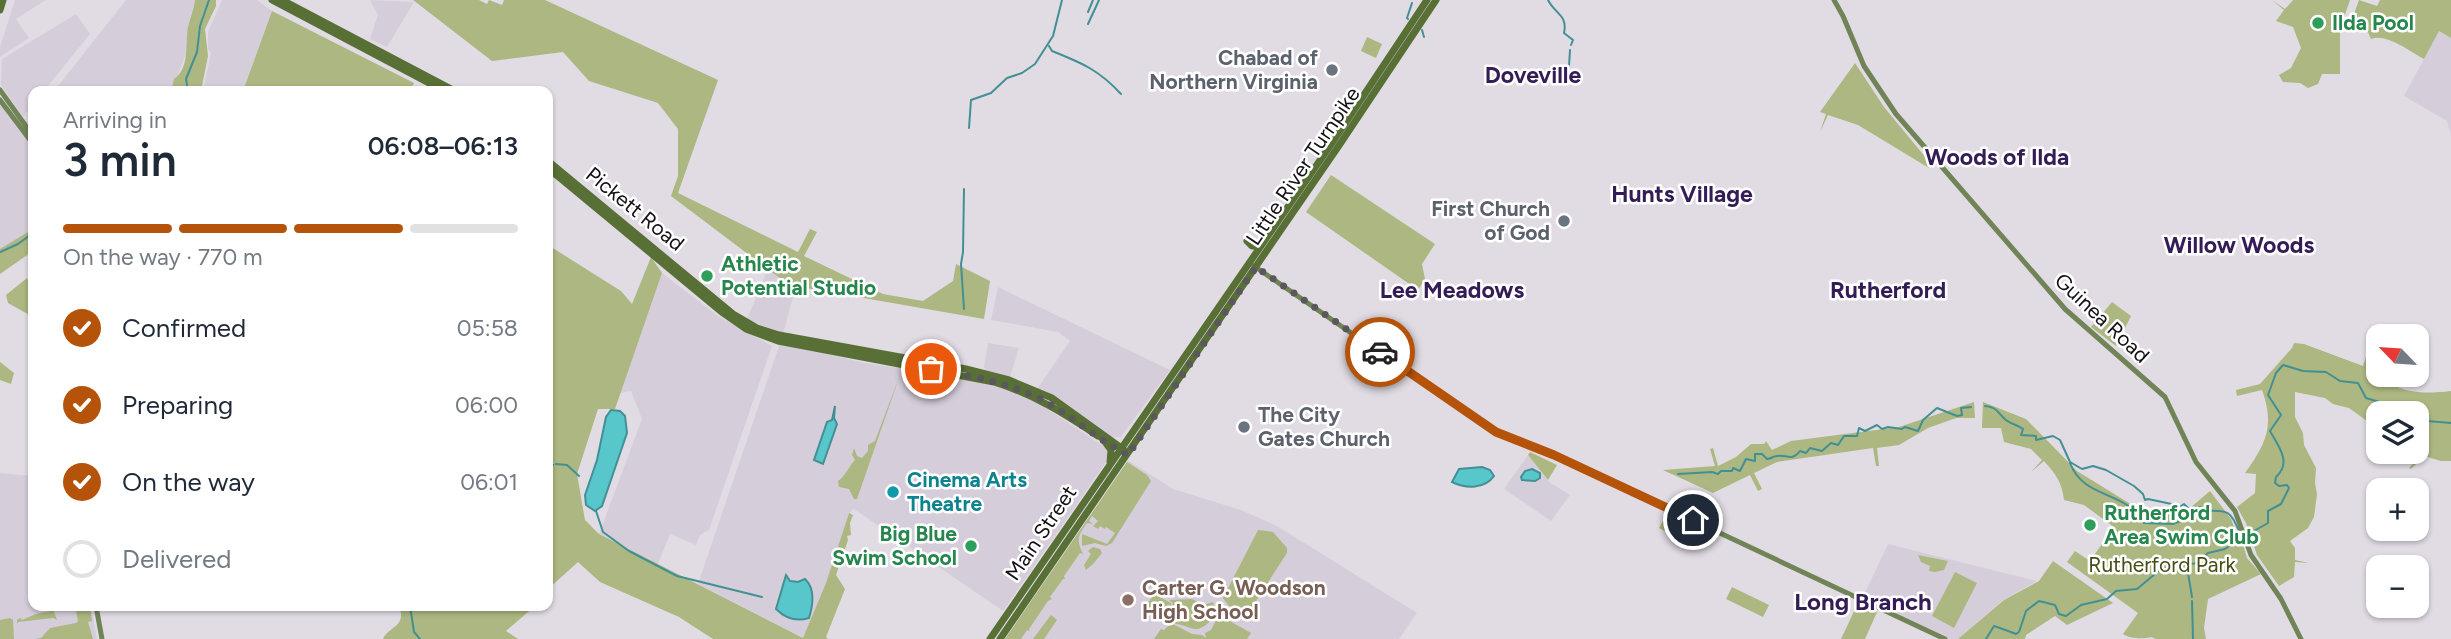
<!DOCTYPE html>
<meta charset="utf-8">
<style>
body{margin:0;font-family:Figtree,sans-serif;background:#f6f6f7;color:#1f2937;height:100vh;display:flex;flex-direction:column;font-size:26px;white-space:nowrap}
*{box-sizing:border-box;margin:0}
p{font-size:23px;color:#747a83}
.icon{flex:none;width:38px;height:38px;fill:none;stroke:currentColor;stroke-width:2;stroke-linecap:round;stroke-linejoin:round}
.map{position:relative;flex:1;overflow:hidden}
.panel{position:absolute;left:28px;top:86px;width:525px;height:525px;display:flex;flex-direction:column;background:#fff;border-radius:14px;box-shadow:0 2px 5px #0004}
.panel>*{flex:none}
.needle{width:46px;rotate:295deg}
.fabs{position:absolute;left:2366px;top:324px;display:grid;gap:14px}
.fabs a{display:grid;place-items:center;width:63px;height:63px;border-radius:14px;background:#fff;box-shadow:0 2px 5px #0004;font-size:35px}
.pin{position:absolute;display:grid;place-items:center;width:60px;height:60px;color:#fff;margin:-30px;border:4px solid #fff;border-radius:50%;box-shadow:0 2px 7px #0007}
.courier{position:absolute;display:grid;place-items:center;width:70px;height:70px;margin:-35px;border:5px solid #b45309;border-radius:50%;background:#fff;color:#222;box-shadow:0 2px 9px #0007}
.summary em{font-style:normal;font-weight:600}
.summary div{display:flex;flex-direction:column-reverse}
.summary{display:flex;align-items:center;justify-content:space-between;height:119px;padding:0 35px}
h1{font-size:46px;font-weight:600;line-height:52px}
.bar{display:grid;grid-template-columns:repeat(4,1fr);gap:10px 7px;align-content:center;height:84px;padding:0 35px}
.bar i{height:9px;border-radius:5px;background:#e0e1e3}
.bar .current{background:#b45309}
.bar p{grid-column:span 4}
ol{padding:0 35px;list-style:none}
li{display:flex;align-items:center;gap:21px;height:77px}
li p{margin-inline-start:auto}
li .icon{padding:7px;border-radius:50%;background:#b45309;color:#fff;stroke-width:4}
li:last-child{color:#747a83}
li i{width:38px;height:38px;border:4px solid #e0e1e3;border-radius:50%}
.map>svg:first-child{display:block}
.built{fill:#d6cdda}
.green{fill:#acb781}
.water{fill:#58c7cc;stroke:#439094;stroke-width:2}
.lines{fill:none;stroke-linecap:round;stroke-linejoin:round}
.stream{stroke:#439094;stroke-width:2}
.secondary{stroke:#718458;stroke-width:5}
.primary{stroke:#586f36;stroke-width:7}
.done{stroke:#5b585c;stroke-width:7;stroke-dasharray:0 12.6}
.route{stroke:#b45309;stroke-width:9}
.leisure-dot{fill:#2e9e5b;stroke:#fff;stroke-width:2.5}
.worship-dot{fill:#6b7280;stroke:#fff;stroke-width:2.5}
.culture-dot{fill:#0f9aa8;stroke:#fff;stroke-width:2.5}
.education-dot{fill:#8d6e63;stroke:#fff;stroke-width:2.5}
.labels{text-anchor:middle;stroke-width:5;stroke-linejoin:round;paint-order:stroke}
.leisure-label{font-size:21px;font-weight:bold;fill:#27864d;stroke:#fff;text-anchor:start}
.worship-label{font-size:21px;font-weight:bold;fill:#5b616d;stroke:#fff;text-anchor:end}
.street-label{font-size:21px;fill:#131113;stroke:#fff}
.culture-label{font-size:21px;font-weight:bold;fill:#0d838f;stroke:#fff;text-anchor:start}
.park-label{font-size:21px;fill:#454e16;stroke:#fff}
.education-label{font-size:21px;font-weight:bold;fill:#785e54;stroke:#fff;text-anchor:start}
.neighbourhood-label{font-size:23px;font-weight:bold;fill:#341d56;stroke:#fff}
.quarter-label{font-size:24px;font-weight:bold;fill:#341d56;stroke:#fff}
</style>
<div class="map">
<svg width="2451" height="639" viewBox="0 0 2451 639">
<rect width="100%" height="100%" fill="#e1dce4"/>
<path class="built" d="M15,0H46L16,19L29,38L0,57V47Z
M126,0H195L188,29L189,45L172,91H54Z
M222,0H257L272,11L243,91H203L211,53L208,49V32Z
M370,0L414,2L387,47L370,39L378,15Z
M76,14L90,34L44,91H33V104L23,117L1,85L2,59Z
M2439,31L2451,38V135L2447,121L2404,96Z
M0,104L33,149V233L0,252Z
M768,269L796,286L783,334L747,319Z
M662,273L718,316L772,346L709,530L700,535L696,545L670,534L658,564L599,534L642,419L631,391L620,393Z
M998,287L1170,370L1121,437H1110L1037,389L1070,341L1058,332L991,320Z
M780,343L865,363L967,378L1004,388L1040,404L1106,448L1108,454L1106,462L1003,611L854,509L849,513L826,583L804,638L698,584Z
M988,343L1019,348L1010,377L986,371L984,367Z
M1528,455L1549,482L1570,495L1551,521L1504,489Z
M1129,461L1173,489L1241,510L1277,526L1417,613L1399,639H1006Z
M0,473L33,476V606H91L97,639H0Z
M1888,544L2037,581L2003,600L1958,639H1951L1863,597Z"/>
<path class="green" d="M195,0H216V6L205,29L208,56L201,91H171L174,79C190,68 185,44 188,27C190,18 194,9 195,0Z
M413,0H479L487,4L489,0L502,5L504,0H545L718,80L678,193L798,252L810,229L817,232L804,256L883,294L923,301L953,281L956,264L990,281L984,319L789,285L671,196L678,176V129L658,103L589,81L563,52L492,61Z
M2272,0L2285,9L2293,0H2350L2340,29V74H2322L2318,84L2308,88L2300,83L2283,82L2279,75L2291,68L2301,48L2293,27L2276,21L2284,10Z
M2359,0L2377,6L2380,0H2451V38L2439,31L2424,59C2410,52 2387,33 2371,39L2368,32L2349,28Z
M272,11L414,83L410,91H243Z
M1367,37L1382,44L1376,58L1361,51Z
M1855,63L1884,107L1931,164L1929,168L1858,125L1828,115L1820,132L1826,114L1820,112Z
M1331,175L1435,244L1422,264L1425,279L1418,290L1306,212Z
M33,229V251L0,274V249Z
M548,245L621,291L632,304L651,257L662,273L615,409H598L577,474L585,520L599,534L803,638L826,583L849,513L853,515L850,523L851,535L847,536L848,540L836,575L845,589L826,637L828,639H713L679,617L600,582L578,562L548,589Z
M27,278L33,292V317L8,303L6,295Z
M2112,302L2131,316L2116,346L2091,327Z
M2294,343L2304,344L2363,366L2370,344L2376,346L2368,369C2396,392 2416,395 2451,391V461H2441L2424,456L2411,469L2409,468L2421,455L2416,452L2417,413H2378V429L2349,408L2333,404L2325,398L2295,392V417L2303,433L2304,445L2316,468L2315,483L2317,494L2314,517L2308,528L2290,541L2295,548V560L2309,563L2295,562L2294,577L2279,586L2257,555L2246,523L2237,507L2255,493L2256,474L2245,473C2266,444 2275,426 2262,390L2237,396L2236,390L2260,384L2292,348Z
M0,362L14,373L11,384L0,380Z
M900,375L857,499H854L849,489L839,487L838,481C846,476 848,467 855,460L852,455L854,448L857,456L862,458L868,451V445L875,441Z
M1974,402L1975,418H1956L1928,428L1899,445L1877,448L1879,466H1876L1873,448L1777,462L1754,473L1762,489L1758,491L1750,475L1713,493L1663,470L1715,466L1710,449L1713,448L1718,466L1736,457L1751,444H1764L1766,441L1772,450L1791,441L1899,427Z
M1983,402L2026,419L2077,471L2150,516L2190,508L2210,491L2231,519L2239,539L2241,538L2247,558L2261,574L2208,599L2204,628L2206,639H2155L2152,637C2144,639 2130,639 2123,634L2138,613L2067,562L2075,551L2090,561L2114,527L2084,505L2064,500C2062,483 2056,474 2044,461L2031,472L2042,460L2031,449L2004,442L2001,428H1982Z
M1530,452L1557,465L1548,480L1528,455Z
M1127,462L1147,475L1151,481L1112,543L1106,546L1095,543L1082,546V534L1107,544L1115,533L1106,527L1105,529L1100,526L1098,529L1093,526L1098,521L1092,516L1089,521L1093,524L1087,523C1078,535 1076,540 1083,554L1080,553L1064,576L1065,579H1063L1050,597L1052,599L1048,601L1029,629L1030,631L1027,630L1021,639H1005Z
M1665,517L1677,521L1671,534L1659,528Z
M1258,530L1273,532L1287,548V553L1247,615L1244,616L1228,605L1223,598Z
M1093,547L1100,549L1102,553L1094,563L1086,570L1084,565L1091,554L1088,551Z
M1918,555L1948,561L1944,570L1935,572L1929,571L1930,566L1921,562Z
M2053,561L2113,603L2067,625L2055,616L2026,635L2025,639H1958L2004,600L2039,581Z
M1955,572L1977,583L1954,628L1932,616Z
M1732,587L1769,605L1763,617L1726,599Z
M1154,594L1171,603V606L1173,603L1169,600L1192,599L1203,605L1213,602L1217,614C1194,639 1196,626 1171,623L1192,634L1202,635L1206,638L1205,633L1211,630L1219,615L1251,633L1247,639H1154L1161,629L1164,630L1171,623L1155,612L1156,611L1163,614L1156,609L1153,611L1146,606Z
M1858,603L1877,612L1865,639H1841Z
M60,606H70L71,609L56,608L54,612L57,620L53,618L18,622L17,624V620L20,618L22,620L36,614L51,611V609Z
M75,606H90L92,621L88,622L93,639H35L41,638L50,628L76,623L78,621Z
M399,606H535L506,631L518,639H383C389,626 407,627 399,606Z
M1051,615L1057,620L1044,639H1033Z
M10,618L13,620L14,639H0V620Z"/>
<path class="water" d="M835,406L834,418L837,424L823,464L814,460L827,422L832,420Z
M611,410L620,411L625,416L627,433L602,506L595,511L586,505L585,495L597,460L606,417Z
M1482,467L1490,470L1494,476C1485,489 1466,489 1452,482L1459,469Z
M1532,469L1540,473V478L1535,481L1522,480L1521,477L1525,471Z
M786,575L790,581L798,582L805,579C815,588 813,605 809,618C796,622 785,618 776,609Z"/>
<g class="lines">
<path class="stream" d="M1548,0C1555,14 1568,15 1564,33L1573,40L1571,45
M1088,12L1093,0
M1408,19L1407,18L1412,3
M1088,24L1099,0
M1422,30L1424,37
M1049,46L1052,51C1082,63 1099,70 1121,94
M1569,66L1570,50
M188,91L186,79L197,52L200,26L209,0
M969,128L971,100L991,93L1007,78L1022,73L1035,64L1053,36L1062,0
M964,189L963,252L961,264L964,309
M0,252L18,244L33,233
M1985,406C1998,407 1997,413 2006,420C2011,424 2018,425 2023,429L2021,435L2036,436V440L2053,436L2060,440L2070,462L2082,469L2093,466L2106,470L2134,486L2143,494L2145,500L2148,499L2181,506L2184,504L2188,508L2202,507L2205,511C2230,510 2230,511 2240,533
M2400,413H2406
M2417,417L2427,421L2451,423
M2070,463C2084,500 2126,490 2144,523L2173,524L2203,512
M556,464L567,465L579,476
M548,467L553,465
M1678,474L1712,472L1718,474L1721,471H1732L1733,468L1740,471L1746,459L1755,461V454H1762L1767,459C1771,459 1773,456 1777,456C1786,454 1792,462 1800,451L1806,453L1810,448L1822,451L1831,443L1838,445L1844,436H1857L1859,428L1865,431L1877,425L1882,429L1888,427L1902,429L1905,427L1918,431L1923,420L1937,408L1957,416L1962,415L1961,408L1971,407
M596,511L603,532L629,551L677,576L762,597
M2247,535L2268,523V511L2281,504L2289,488L2287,485L2279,486L2275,483L2276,477C2292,463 2279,447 2270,431L2281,415L2268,395L2276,373L2283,365L2303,371L2326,372L2340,381L2358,383L2366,398L2386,404L2389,413
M2187,567L2192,597
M2192,601L2193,639
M410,606L414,632L420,639
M1986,639L1994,626C1997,627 2011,632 2016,634L2019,632L2026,611L2039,601L2055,605L2059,614L2066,616L2081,605L2107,599L2116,591L2137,589L2161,569L2197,563L2208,553L2225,549L2242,538"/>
<path class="secondary" d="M1834,0L1843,16L1864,66L1896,114L2065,309L2165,397L2196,462L2235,511L2251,555L2281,599L2301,639
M0,90L33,136
M0,100L33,144
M1254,266L1486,426L1505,437L1554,455L1945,639
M96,606L102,639"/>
<path class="primary" d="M272,0L444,91
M282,0L455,91
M0,10L3,0
M548,161L733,314L757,328L779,335L966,369L1009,380L1052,398L1123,449
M548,168L723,313L746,329L778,341L994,382C1033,394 1064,413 1098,436
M1247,241L1252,246L1260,245
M1102,438L1111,450L1110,462
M990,639L1334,140L1427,0
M1000,639L1340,144L1436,0"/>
</g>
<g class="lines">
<path class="done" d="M931,369C968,375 1006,382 1041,399C1071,415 1097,439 1128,455L1256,267L1380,352"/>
<path class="route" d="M1380,352L1496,432L1554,455L1693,520"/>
</g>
<g class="leisure-dot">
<circle cx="2318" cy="23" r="7"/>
<circle cx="707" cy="276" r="7"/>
<circle cx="2090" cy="525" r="7"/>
<circle cx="971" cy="546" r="7"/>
</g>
<g class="worship-dot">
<circle cx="1332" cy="70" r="7"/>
<circle cx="1564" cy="221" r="7"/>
<circle cx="1244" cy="427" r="7"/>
</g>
<circle class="culture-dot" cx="893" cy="492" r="7"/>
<circle class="education-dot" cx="1128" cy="600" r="7"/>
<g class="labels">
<g class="leisure-label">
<text x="2332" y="30">Ilda Pool</text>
<text x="721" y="271">Athletic<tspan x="721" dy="24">Potential Studio</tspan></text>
<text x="2104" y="520">Rutherford<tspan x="2104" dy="24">Area Swim Club</tspan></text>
<text x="957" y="541" text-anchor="end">Big Blue<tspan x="957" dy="24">Swim School</tspan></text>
</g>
<g class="worship-label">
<text x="1318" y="65">Chabad of<tspan x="1318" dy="24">Northern Virginia</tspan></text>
<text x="1550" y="216">First Church<tspan x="1550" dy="24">of God</tspan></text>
<text x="1258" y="422" text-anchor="start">The City<tspan x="1258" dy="24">Gates Church</tspan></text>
</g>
<g class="street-label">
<text transform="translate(1303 166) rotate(-56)" y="7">Little River Turnpike</text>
<text transform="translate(635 209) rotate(39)" y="7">Pickett Road</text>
<text transform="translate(2102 318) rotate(43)" y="7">Guinea Road</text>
<text transform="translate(1041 533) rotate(-56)" y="7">Main Street</text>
</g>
<g class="culture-label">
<text x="907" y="487">Cinema Arts<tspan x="907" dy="24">Theatre</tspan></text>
</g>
<g class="park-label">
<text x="2162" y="572">Rutherford Park</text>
</g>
<g class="education-label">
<text x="1142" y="595">Carter G. Woodson<tspan x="1142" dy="24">High School</tspan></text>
</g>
<g class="neighbourhood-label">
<text x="1533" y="83">Doveville</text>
<text x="1997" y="165">Woods of Ilda</text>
<text x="1682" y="202">Hunts Village</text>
<text x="2239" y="253">Willow Woods</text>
<text x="1452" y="298">Lee Meadows</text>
<text x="1888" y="298">Rutherford</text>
</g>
<g class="quarter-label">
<text x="1863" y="610">Long Branch</text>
</g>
</g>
</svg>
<div class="fabs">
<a><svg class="needle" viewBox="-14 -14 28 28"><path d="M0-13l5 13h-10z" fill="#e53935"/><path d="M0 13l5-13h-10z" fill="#747a83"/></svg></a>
<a><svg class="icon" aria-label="layers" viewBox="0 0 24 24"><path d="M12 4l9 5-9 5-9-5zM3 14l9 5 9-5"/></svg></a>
<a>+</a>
<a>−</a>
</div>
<div class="pin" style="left:931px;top:369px;background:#ea580c"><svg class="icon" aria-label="bag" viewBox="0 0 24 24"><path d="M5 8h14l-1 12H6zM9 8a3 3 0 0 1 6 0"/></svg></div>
<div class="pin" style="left:1693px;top:520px;background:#1f2937"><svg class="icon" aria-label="home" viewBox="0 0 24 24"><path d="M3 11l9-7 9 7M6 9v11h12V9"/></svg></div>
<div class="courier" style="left:1380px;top:352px"><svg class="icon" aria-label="car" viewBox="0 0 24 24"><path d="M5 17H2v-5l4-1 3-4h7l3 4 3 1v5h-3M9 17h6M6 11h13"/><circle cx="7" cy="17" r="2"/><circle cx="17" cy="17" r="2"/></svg></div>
<section class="panel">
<div class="summary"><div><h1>3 min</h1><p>Arriving in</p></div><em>06:08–06:13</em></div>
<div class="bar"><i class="current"></i><i class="current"></i><i class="current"></i><i></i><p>On the way · 770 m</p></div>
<ol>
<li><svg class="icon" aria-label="check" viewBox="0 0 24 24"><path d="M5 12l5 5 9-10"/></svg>Confirmed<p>05:58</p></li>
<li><svg class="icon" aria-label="check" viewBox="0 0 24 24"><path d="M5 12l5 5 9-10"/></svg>Preparing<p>06:00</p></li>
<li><svg class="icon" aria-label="check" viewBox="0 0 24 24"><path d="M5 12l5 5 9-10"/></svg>On the way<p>06:01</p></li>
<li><i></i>Delivered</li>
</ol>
</section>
</div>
